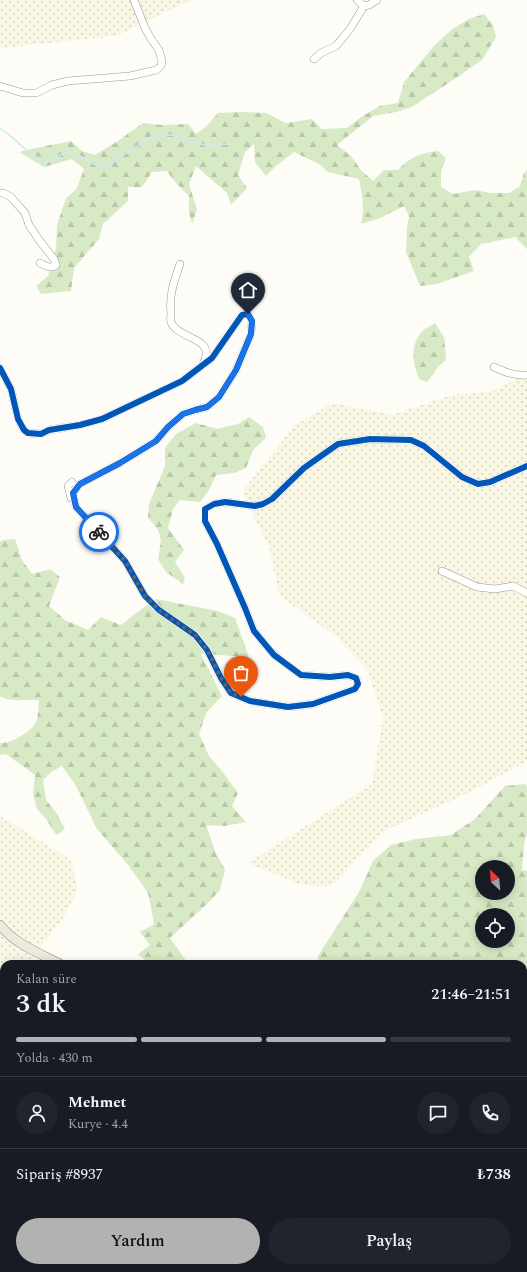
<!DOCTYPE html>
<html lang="tr">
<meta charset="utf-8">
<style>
body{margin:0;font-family:Spectral,serif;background:#20242c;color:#f1f3f6;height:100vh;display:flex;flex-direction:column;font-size:15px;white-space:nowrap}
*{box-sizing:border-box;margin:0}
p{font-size:13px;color:#9ea1a6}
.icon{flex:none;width:22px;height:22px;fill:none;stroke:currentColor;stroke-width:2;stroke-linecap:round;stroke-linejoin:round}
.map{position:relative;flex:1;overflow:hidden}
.panel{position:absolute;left:0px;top:960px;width:527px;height:312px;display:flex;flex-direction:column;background:#171b24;border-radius:12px 12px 0 0;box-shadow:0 2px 10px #0003}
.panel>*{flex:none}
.needle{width:26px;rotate:334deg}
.buttons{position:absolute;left:475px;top:860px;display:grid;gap:8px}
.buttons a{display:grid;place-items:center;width:40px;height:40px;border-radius:50%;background:#171b24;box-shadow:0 2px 10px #0003;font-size:20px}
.pin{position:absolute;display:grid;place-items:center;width:34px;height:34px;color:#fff;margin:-41px -17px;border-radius:50% 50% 50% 0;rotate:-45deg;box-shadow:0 0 4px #0007}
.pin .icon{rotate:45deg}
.courier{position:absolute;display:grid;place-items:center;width:40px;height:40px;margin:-20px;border:3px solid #1a73e8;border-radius:50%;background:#fff;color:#222;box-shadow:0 1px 5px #0007}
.overview em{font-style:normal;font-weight:600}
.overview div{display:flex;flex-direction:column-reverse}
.overview{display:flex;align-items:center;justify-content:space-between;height:68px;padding:0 16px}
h1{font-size:26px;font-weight:600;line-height:30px}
.bar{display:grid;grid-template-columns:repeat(4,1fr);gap:6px 4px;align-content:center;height:48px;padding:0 16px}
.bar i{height:5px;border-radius:3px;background:#363941}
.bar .current{background:#b2b2b3}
.bar p{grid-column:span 4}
.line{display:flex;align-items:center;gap:10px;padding:0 16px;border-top:1px solid #363941}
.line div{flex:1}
.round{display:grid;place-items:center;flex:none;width:42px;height:42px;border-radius:21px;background:#20242c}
.cta{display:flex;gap:8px;margin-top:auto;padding:8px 16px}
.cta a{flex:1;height:46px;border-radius:24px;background:#b2b2b3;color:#111;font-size:16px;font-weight:600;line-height:46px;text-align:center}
.cta a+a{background:#20242c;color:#f1f3f6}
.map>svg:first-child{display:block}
.farmland{fill:url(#farmland-dots)}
.forest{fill:url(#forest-firs);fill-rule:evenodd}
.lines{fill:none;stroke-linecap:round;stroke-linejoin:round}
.stream{stroke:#cde8f7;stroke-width:1.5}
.minor-casing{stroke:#979795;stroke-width:8}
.major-casing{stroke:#858482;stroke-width:10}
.minor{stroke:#fffffe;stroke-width:7}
.major{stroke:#ede9dc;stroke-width:9}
.cycleway-casing{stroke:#fff;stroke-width:8}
.cycleway{stroke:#0057b8;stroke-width:6}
.done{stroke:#646362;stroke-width:4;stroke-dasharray:0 7.2}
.route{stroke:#1a73e8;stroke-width:5}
</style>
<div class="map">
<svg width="527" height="1272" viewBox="0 0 527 1272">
<defs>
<pattern id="farmland-dots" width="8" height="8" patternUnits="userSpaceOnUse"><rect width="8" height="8" fill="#f9f7e4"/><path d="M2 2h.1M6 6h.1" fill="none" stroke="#d4d3c3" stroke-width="1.8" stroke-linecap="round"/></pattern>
<pattern id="forest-firs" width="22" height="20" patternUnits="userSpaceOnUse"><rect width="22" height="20" fill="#d8eac5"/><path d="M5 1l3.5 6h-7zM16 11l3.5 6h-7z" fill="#b8c8a8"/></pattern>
</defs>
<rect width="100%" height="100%" fill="#fdfcf7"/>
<path class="farmland" d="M0,0H191L116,36L0,48Z
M527,374V761L466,794L384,831L332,886L301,885L248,863L372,784L383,717L367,670L337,637L280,596L269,547L242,492L294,426L332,403L392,415L452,395L490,392Z
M0,816L71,860L78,890L62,920L36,952L31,964H4V1245L0,1241Z"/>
<path class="forest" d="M484,14L493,25L496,37L482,60L459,76L412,107L396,112L373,116L337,145L351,156L361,170L373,181L384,170H398C411,156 419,154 438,151L446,158L441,171V187L453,194L475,190L490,193H509L520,186L524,173L527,170V249L515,237L481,244L469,257L474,271L437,284L420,286L406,252L407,228L409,216L404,206L380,218L361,224C365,209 362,194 359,179L328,172L319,164L294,152L276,166L266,176L255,162L254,144L245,152L238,175L247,188L231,205L227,193L196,166L189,184L197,210L192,224L189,213V196L175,182L167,171L152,172L142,187H128V201L103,224L99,239L74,268L71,291L41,294L36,286L48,276L56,248L57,225L66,198L76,190L84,169L72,159L44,167L19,152C36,147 53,145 71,141L82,151L95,155L118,141L143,123L162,125L188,124L196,134L206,127L218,113L240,112L266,113L286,123L312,119L322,129L347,128L361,117L380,106L398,103L404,82L434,46L451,30L469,19Z
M435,323L444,337L446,360L438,367L427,382L419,379C413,364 410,348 420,334C423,329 431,326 435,323Z
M249,417L263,427L266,438L253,450L246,468L234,473L216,475L209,490L200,502L180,500L173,509L168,528L184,550L175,562L185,578L183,584L166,572L158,559C162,539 163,533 148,518L149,504L165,466V448L176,434L196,423L217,429L238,424Z
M15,539L22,560L32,574L50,569L60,577L49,606L65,620L88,630L101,617L121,625L139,611L156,599L218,611L235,618L249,657L201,654L222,696L206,713L199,734L209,756L222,771L238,793L232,806L246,822L225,826L206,825L216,854L225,869L220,890L209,902L170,938L185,959L183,964H149L138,954L150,945L140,932L154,924L148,893L129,866L97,829L75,784L62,766L51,772L43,780L46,800L57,814L65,829L56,835L47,820L37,809L33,794L35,775L6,754L0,755V743C10,744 29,733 35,724C39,719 38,706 39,700C27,699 12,703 0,696V542L3,540Z
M526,784L527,788V833L524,844L522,870L527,871V1044L525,1043L523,1047V964H318V956L359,892L373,861L391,845L416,839L451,835L475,819L505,786ZM482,867H508V893H482ZM482,915H508V941H482Z
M527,1136V1201L523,1202V1147Z"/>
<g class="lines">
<path class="stream" d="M0,129C12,135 15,141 25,149C31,155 39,158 47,162L66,152L82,157L101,168L116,160L152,136L173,135L207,146L227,144"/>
<defs>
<path id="minor" d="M357,0L364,6L369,5L377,0
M314,59L321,53L336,46L350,29L364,6
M0,86L23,93H36L52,85L68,81L130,76L156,70L161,66L162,61L159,50L151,39L145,28L134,0
M0,193H3L11,197L17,204L25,213L29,225L39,240L54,259L56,265C50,269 46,266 40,263
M180,264C174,281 169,295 171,313C171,316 170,320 171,322C178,340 218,337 203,364
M494,367C505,372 514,376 527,375
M0,368L11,389L18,419L24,430L28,433L41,434L49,430L80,425L102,419L182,381L212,358L242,315L248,314L252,321L251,334L236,370L219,397L207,407L195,410L183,414L168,427L156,441L120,463L80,484L73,493L76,507L125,561L145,596L159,610L195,635L207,650L221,678L231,693L250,701L288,707L313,704L355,689L358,684L356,678L348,675L330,677L301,675L274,655L254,631L245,608L217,544L205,521V509L214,504L225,502L255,506L263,504L272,499L304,468L338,444L370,439L411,440L424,446L462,477L478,484L490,482L527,466
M71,498L68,486L72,482
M442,571L477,587L495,589L513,586L527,593
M0,1170L4,1173
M523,1177L527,1180
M83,1268L85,1272
M431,1268L433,1272
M454,1268L456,1272
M0,1272H1
M244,1272L250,1268
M417,1272V1268"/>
<path id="major" d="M0,925C15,944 39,953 60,964
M468,1268L475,1272"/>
</defs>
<use href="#minor" class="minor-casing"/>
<use href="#major" class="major-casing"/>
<use href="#minor" class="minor"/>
<use href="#major" class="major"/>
<defs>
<path id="cycleway" d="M0,368L11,389L18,419L24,430L28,433L41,434L49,430L80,425L102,419L182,381L212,358L242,315L248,314L252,321L251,334L236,370L219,397L207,407L195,410L183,414L168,427L156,441L120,463L80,484L73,493L76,507L125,561L145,596L159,610L195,635L207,650L221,678L231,693L250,701L288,707L313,704L355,689L358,684L356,678L348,675L330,677L301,675L274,655L254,631L245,608L217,544L205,521V509L214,504L225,502L255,506L263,504L272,499L304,468L338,444L370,439L411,440L424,446L462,477L478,484L490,482L527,466"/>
</defs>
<use href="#cycleway" class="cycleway-casing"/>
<use href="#cycleway" class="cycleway"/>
</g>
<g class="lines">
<path class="done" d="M99,532L125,561L145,596L159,610L195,635L207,650L221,678L231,693L241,697"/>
<path class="route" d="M99,532L76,507L73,494L80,484L120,463L156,441L168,427L183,414L207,407L219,397L236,370L251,334L252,321L248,314"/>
</g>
</svg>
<div class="buttons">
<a><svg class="needle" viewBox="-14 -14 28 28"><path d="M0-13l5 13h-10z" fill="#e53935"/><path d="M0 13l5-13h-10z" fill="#9ea1a6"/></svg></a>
<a><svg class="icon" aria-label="locate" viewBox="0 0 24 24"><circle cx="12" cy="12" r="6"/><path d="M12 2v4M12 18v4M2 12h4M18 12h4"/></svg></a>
</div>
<div class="pin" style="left:241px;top:697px;background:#ea580c"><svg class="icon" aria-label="bag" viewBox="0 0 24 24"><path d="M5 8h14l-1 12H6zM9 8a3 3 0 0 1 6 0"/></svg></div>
<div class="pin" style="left:248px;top:314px;background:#1f2937"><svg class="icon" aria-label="home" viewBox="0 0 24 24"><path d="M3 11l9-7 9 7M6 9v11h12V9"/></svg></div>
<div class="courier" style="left:99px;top:532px"><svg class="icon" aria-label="bike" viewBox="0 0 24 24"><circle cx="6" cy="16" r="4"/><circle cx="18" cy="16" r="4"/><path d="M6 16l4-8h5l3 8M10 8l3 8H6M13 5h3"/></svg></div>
<section class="panel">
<div class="overview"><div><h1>3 dk</h1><p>Kalan süre</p></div><em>21:46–21:51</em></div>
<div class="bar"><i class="current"></i><i class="current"></i><i class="current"></i><i></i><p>Yolda · 430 m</p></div>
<div class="line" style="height:72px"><a class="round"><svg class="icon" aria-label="person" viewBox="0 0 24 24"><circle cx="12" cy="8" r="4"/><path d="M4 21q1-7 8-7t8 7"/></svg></a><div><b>Mehmet</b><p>Kurye · 4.4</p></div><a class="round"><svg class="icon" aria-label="chat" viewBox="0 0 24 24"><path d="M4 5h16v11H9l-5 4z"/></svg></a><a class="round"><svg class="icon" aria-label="phone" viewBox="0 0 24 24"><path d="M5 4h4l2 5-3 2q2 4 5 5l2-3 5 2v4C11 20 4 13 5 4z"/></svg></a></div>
<div class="line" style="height:52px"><div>Sipariş #8937</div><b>₺738</b></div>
<div class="cta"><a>Yardım</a><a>Paylaş</a></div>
</section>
</div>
